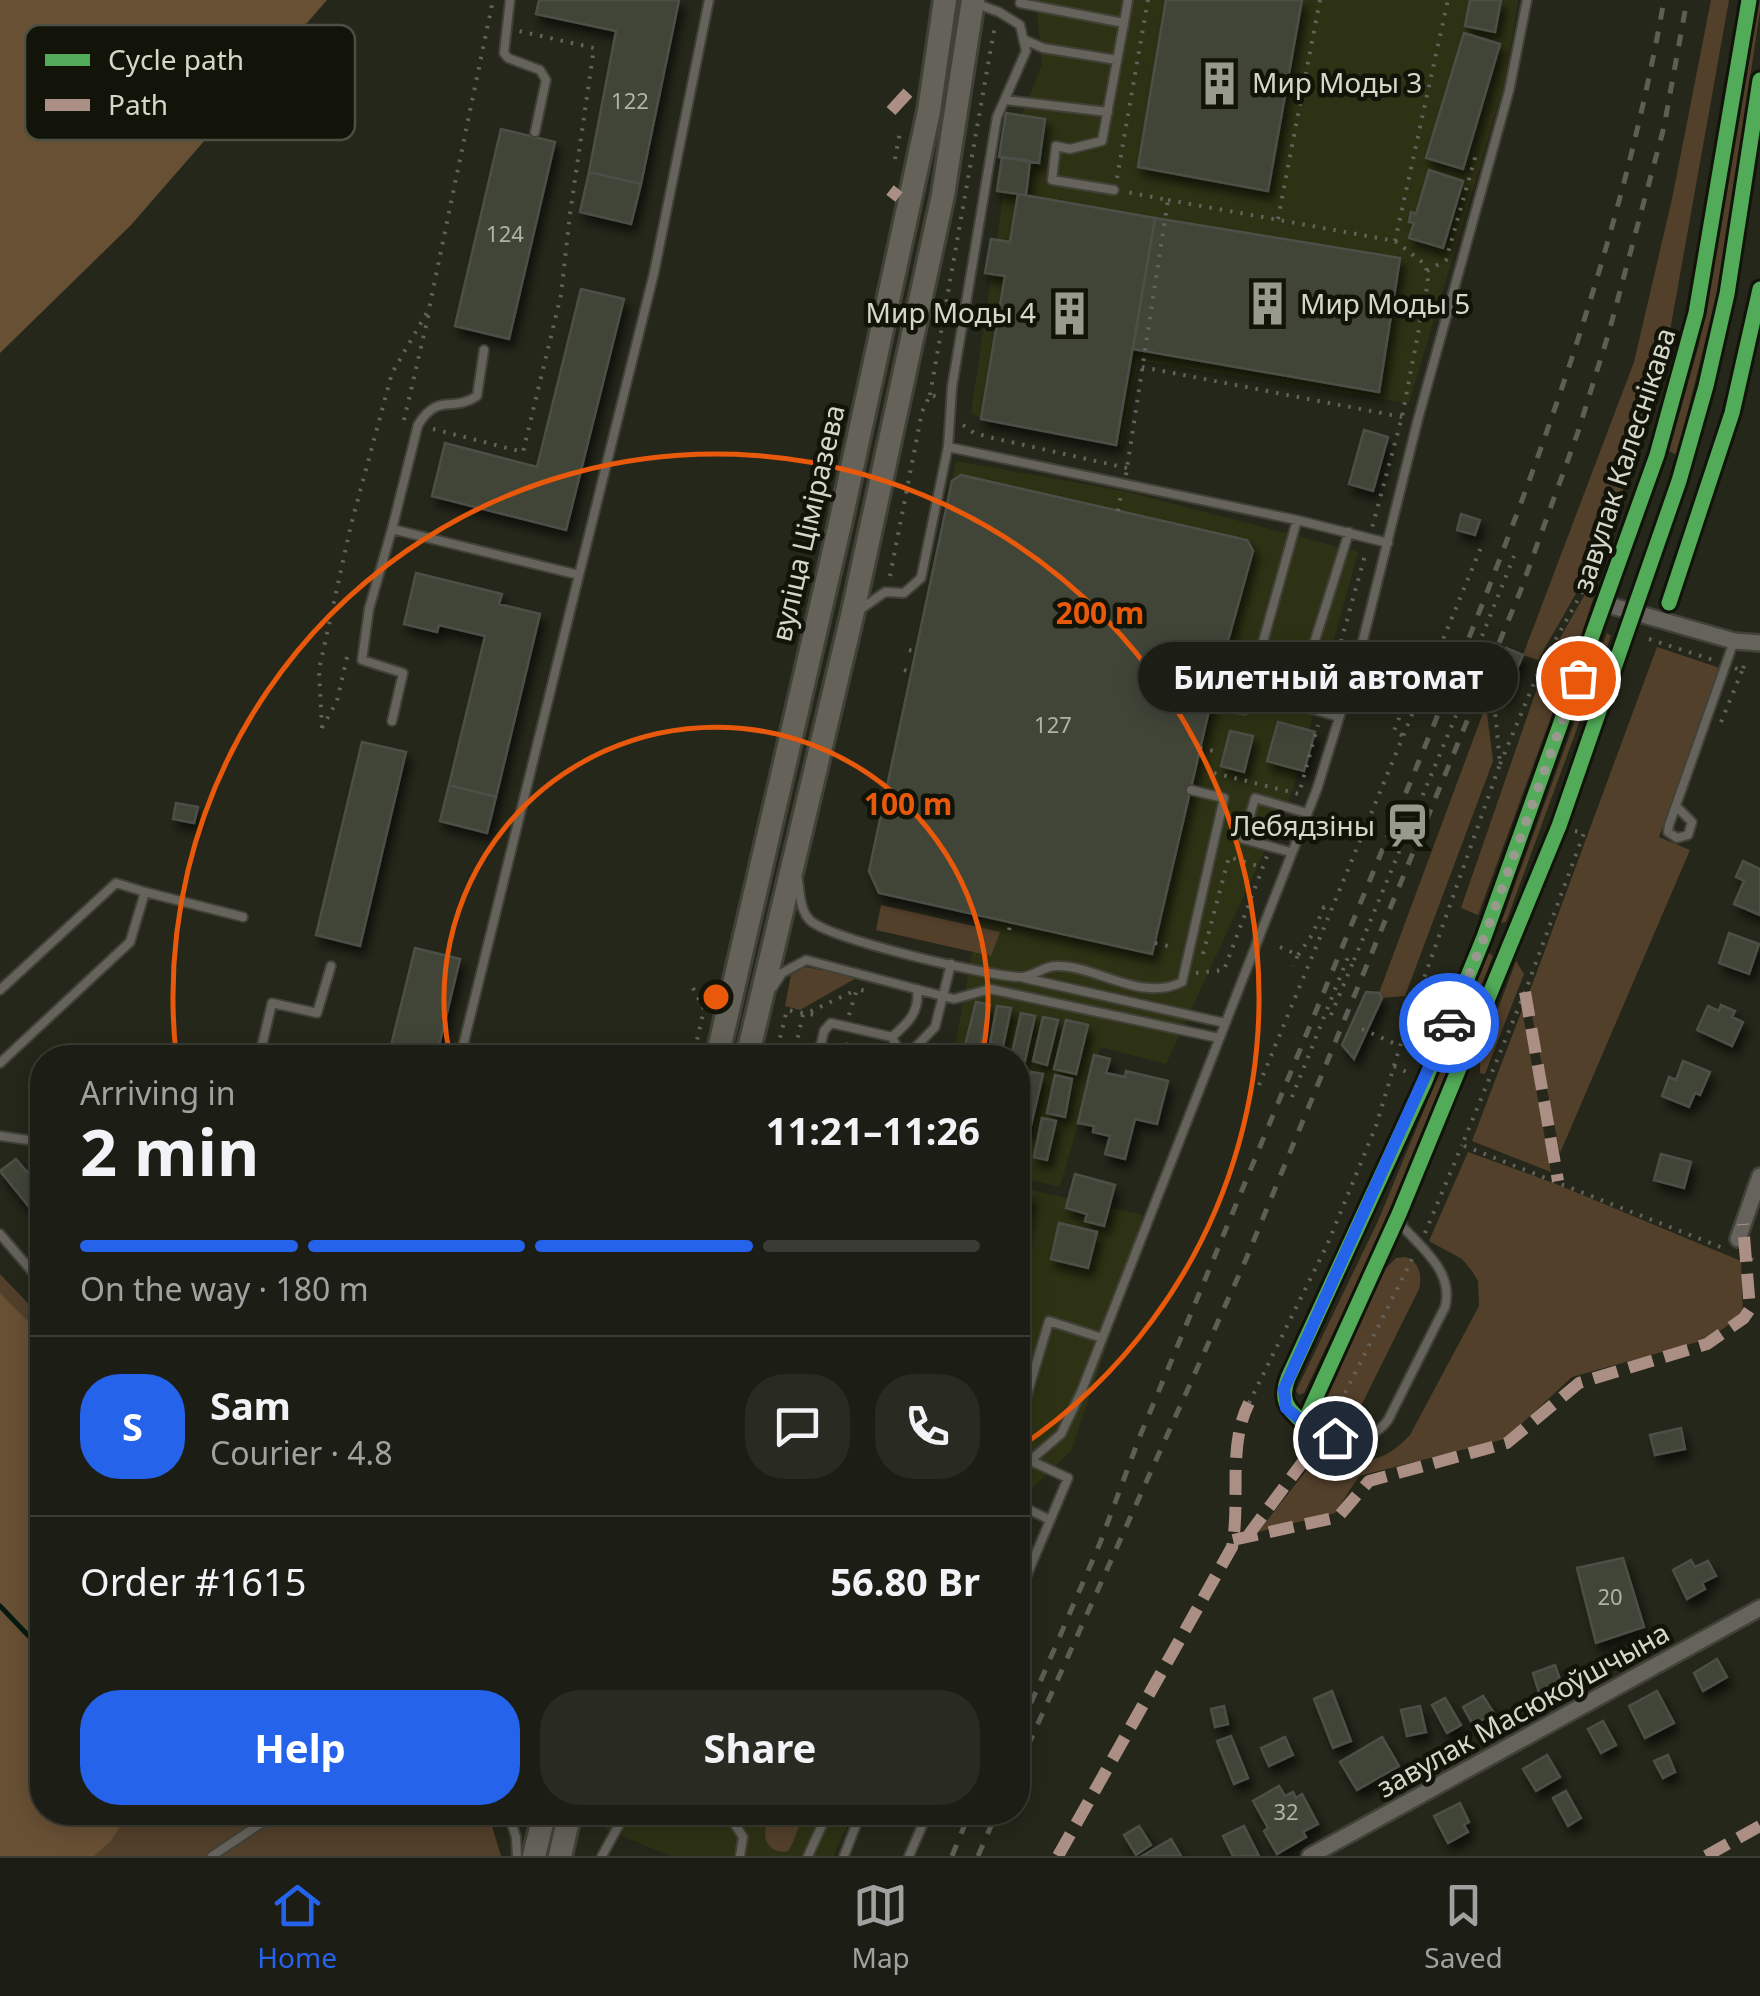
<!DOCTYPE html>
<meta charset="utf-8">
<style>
body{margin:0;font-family:"Noto Sans",sans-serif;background:#292a22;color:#f1f3f6;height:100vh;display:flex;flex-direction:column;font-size:38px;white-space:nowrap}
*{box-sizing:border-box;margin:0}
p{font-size:32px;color:#a0a2a0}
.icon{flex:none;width:55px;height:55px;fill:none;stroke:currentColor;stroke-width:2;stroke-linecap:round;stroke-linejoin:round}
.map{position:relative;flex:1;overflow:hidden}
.panel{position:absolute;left:30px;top:1045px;width:1000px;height:780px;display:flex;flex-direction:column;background:#1c1d14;border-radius:40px;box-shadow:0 5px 25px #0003,0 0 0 2px #3a3b34}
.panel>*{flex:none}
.pin{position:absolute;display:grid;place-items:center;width:85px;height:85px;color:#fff;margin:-42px;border:5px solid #fff;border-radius:50%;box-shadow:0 2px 10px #0007}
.courier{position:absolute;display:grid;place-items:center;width:100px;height:100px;margin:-50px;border:8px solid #2563eb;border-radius:50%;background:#fff;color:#222;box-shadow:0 2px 12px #0007}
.bubble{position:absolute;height:70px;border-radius:35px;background:#1c1d14;box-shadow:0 5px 25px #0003,0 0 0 2px #3a3b34;font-size:32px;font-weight:700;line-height:70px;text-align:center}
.summary em{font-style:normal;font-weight:700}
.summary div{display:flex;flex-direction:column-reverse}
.summary{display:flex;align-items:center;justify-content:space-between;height:170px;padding:0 50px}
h1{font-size:65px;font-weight:700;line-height:75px}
.bar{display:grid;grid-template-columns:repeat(4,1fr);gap:15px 10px;align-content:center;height:120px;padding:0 50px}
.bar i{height:12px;border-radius:8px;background:#3a3b34}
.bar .selected{background:#2563eb}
.bar p{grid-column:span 4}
.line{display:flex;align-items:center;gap:25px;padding:0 50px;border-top:2px solid #3a3b34}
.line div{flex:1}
.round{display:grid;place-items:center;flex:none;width:105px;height:105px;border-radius:40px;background:#292a22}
.cta{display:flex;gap:20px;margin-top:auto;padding:20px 50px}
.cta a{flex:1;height:115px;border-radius:40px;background:#2563eb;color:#fff;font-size:40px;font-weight:700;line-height:115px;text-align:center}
.cta a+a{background:#292a22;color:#f1f3f6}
.dock{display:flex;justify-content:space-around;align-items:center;height:140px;border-top:2px solid #3a3b34;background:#1c1d14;font-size:28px;color:#a0a2a0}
.dock a{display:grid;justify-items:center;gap:5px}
.dock .selected{color:#2563eb}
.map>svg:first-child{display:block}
.built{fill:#2e3214}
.green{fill:#53402b}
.forest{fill:#685034}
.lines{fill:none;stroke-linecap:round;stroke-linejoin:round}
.stream{stroke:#061a11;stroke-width:5}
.building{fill:#404439;stroke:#4c5046;stroke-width:2.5;filter:url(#shadow)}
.service-casing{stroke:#404237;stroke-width:12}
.minor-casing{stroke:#404237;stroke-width:20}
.primary-casing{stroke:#404237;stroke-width:28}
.path{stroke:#63635c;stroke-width:4;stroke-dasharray:2.5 8;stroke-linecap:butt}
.service{stroke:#65635c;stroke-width:8}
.minor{stroke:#65635c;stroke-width:15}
.primary{stroke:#656359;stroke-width:22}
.rail{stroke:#5e5e56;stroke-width:5;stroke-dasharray:12 12;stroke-linecap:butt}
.quiet{stroke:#ac8f84;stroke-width:12;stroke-dasharray:25 12;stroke-linecap:butt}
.cycleway-casing{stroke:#121409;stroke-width:21}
.cycleway{stroke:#51ab58;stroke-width:15}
.done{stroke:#979a8c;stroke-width:10;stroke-dasharray:0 18}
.route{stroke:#2563eb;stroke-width:12}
.ring{fill:none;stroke:#e8590c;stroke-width:5}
.labels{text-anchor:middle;stroke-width:9;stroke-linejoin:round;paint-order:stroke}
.number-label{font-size:22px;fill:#b0b3a5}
.poi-label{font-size:28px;fill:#d5d8c9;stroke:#121409;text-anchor:start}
.street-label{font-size:28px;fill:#d5d8c9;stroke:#121409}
.key{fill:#121409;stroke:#4c4f43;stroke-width:2.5}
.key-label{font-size:28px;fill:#d5d8c9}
.centre{fill:#e8590c;stroke:#121409;stroke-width:5}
.ring-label{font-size:30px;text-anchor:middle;font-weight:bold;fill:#e8590c;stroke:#121409;stroke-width:9;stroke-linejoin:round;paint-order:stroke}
</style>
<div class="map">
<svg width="1760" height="1856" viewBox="0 0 1760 1856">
<defs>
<filter id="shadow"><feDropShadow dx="4.5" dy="8" stdDeviation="5" flood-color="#0009"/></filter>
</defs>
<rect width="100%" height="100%" fill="#25271a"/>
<path class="built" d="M1036,0H1518L1505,82L1409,403L1139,361L1122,446L981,419L971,413L1011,143L1042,64Z
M956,461L1128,492L1358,552L1292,792L1166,1064L1100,1047L1060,1187L1018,1177V1058L953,1057L980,909L879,893L869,871Z
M1018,1187L1143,1215L1131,1275L1071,1451L1018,1502Z
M609,1813H854L833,1856H671L605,1829Z"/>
<path class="green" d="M1711,0H1729L1663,370L1607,539L1538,660L1523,655L1634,362L1672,199Z
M1757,0H1760V11L1719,285L1677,455L1669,451L1699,344Z
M1608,553L1582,633L1478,915L1461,908L1545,665Z
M1607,633L1611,636L1506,922L1501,923Z
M1657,647L1720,668L1659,837L1690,850L1560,1153L1528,996Z
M1486,705L1493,761L1405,996L1382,998L1379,993Z
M881,905L1000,932L991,956L876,930Z
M1489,953L1493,956L1383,1230L1304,1393L1299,1395L1296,1391L1378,1221Z
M1516,961L1524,974L1485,1074L1480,1073V1056Z
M805,967L858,977L800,1010L785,1006L791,975Z
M1522,1010L1551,1172L1472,1141Z
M1468,1152L1556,1184L1741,1261L1743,1315L1708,1339L1572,1377L1505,1439L1359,1476L1335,1513L1258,1532L1321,1452C1359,1465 1381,1466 1410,1435L1479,1306L1478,1281L1472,1271L1462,1259L1429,1241Z
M1406,1257C1420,1262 1422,1276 1419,1289L1357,1414L1343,1423L1328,1422L1321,1412L1324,1397L1386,1268L1396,1258Z
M0,1274L42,1318V1812L488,1813L501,1856H0Z
M774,1813H804C799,1824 795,1841 788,1851C772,1856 754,1838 774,1813Z"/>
<path class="forest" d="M0,0H327L131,225L0,353Z
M0,1293L42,1336V1812L128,1813L111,1841L94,1856H0Z"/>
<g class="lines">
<path class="stream" d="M0,1606L42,1650"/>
</g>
<path class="building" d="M539,0H679L641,184L589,172L616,31L536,14Z
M1166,0H1302L1268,191L1138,167Z
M1470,0H1501L1495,32L1465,26Z
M1464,33L1500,44L1463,169L1426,158Z
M1006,113L1045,119L1039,163L999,157Z
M501,129L555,142L509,339L455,326Z
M1002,157L1030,161L1026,195L997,191Z
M1429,170L1463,181L1443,248L1409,238L1414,223L1409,222L1411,212L1416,214Z
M589,172L641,184L631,224L580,212Z
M1018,194L1155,218L1116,445L981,419L1005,276L985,273L991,239L1010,242Z
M1155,218L1400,258L1379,392L1133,349Z
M581,289L624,299L566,530L432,496L445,443L537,467Z
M1364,430L1388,437L1373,491L1349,484Z
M961,475L1247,540L1253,551L1211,702L1152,954L879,893L869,871L952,481Z
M1461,514L1480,520L1475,535L1457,530Z
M416,573L502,594L499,604L540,614L496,797L449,785L485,636L439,625L437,632L404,624Z
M1506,648L1523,655L1505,697L1488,690Z
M1278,722L1315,732L1304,771L1267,761Z
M1230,731L1253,736L1244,772L1221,766Z
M362,742L406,752L360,946L316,935Z
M449,785L496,797L487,833L440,821Z
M176,803L198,807L194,823L173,819Z
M1743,861L1760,869V915L1734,904L1744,881L1736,877Z
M1729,933L1759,944L1749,974L1719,963Z
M415,948L460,959L436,1058H388Z
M1366,992L1379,993L1382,998L1354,1059L1342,1045Z
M976,1002L990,1005L979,1050L965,1046Z
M1721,1005L1735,1011L1732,1017L1743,1022L1732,1046L1697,1030L1708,1006L1719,1011Z
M997,1006L1011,1008L1001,1056L988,1054Z
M1021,1013L1035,1016L1025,1061L1011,1058Z
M1043,1017L1058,1020L1047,1065L1033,1061Z
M1066,1020L1088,1025L1076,1074L1054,1069Z
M1094,1055L1110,1059L1106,1073L1125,1077L1126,1071L1168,1081L1157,1124L1135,1119L1125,1159L1105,1154L1110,1136L1093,1132L1094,1126L1078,1123Z
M1683,1061L1710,1072L1700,1095L1695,1093L1689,1107L1662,1096L1669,1077L1676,1080Z
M1031,1072L1043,1074L1029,1134L1018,1129Z
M1055,1075L1072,1079L1065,1117L1047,1113Z
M1042,1118L1056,1121L1047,1160L1034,1157Z
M1661,1154L1691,1162L1684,1188L1654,1180Z
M16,1159L27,1172L42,1159V1223L0,1171Z
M1075,1174L1115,1185L1104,1226L1085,1221L1087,1214L1066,1208Z
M1018,1192L1031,1195L1018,1258Z
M1059,1223L1097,1232L1088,1268L1051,1259Z
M1681,1428L1685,1449L1655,1455L1650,1435Z
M1623,1558L1644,1627L1596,1643L1577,1568Z
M1691,1560L1695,1567L1708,1561L1716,1576L1702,1583L1705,1589L1687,1599L1673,1570Z
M1717,1659L1727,1677L1703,1691L1694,1673Z
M1555,1665L1562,1685L1539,1693L1533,1673Z
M1579,1670L1586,1687L1573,1692L1566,1674Z
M1332,1691L1351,1741L1333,1748L1314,1699Z
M1657,1691L1674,1723L1645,1738L1629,1706Z
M1483,1696L1494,1713L1473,1725L1463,1707Z
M1445,1698L1461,1725L1447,1733L1432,1705Z
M1224,1706L1228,1724L1215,1727L1211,1709Z
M1420,1706L1426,1732L1407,1736L1401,1710Z
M1603,1721L1616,1745L1601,1753L1588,1729Z
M1231,1736L1248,1778L1234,1784L1217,1741Z
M1285,1737L1293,1755L1269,1766L1261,1748Z
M1382,1737L1399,1766L1357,1790L1340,1762Z
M1547,1755L1560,1777L1536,1791L1523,1769Z
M1668,1755L1675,1772L1663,1778L1654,1761Z
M1279,1786L1285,1796L1293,1792L1296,1798L1302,1794L1318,1824L1303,1832L1306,1837L1277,1854L1264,1831L1268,1828L1253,1801Z
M1566,1791L1581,1818L1568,1826L1553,1798Z
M1460,1803L1469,1822L1464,1825L1468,1832L1448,1843L1434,1816Z
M1139,1826L1151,1845L1136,1855L1124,1835Z
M1244,1826L1259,1856H1233L1223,1836Z
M1171,1839L1181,1856H1142Z"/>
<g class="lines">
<defs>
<path id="service" d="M510,0L504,53L508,58L540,70L546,80L535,132
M1021,0L1020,3L1124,23L1128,0
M1025,40L1043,48L1117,60
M1006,100L1108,112
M1114,190L1052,180L1056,146L1070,149L1102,141L1124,23
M484,350L477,396C452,413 438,392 418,425L392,529L579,575L654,273L709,0
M948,447L1297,520L1388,543
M392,529L369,609L362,660L403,673L392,721
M861,609L885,592L904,593L921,578L948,447L952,387L997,117L1026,51L1020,25L999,12L977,4
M1211,702L1244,710L1297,520
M1339,717L1295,704L1349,532
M1676,806L1692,822L1688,835L1677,838L1668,832L1669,825L1734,641
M1290,852L1243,839L1255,798L1307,813
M798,880C800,893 800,913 812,922C839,941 983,975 1019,977C1032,978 1043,966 1056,966C1096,965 1141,1003 1182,982L1224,798L1191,790
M145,892L243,917
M1024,978L1225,1023
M773,987L782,973L806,960L954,999L990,989L1219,1038
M0,990L116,883L145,892L130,942L0,1063
M892,1037C908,1023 920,1012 917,989
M259,1058L272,1003L317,1013L331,966
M460,1058L579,575
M818,1058L824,1031L831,1023L892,1037L903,1058
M905,1058L935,1027L951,964
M0,1136L42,1142
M0,1234L42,1283
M1018,1411L1023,1408L1049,1321L1102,1338
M1304,1423C1333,1436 1365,1451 1388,1420L1445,1307C1454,1273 1424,1250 1403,1227L1401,1218
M1018,1471L1061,1434L1082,1390L1317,789L1362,644L1418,419L1509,91L1527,0
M1018,1504L1050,1520
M1018,1555L1032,1562
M1018,1596L1068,1478L1031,1461
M508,1812L516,1837L517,1856
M680,1812L687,1816L708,1812
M727,1812L743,1837L740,1856
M212,1856L278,1812
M602,1856L626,1812
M808,1856L828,1812
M844,1856L861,1812
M909,1856L928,1812"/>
<path id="minor" d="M1749,0L1696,313L1657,455L1484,937L1425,1081L1288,1378C1280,1400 1286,1408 1304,1423L1399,1214L1559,826L1679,481L1706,386L1727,294L1760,80
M1605,604L1734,641L1760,643
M1738,1239L1760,1176
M1310,1856L1760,1608"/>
<path id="primary" d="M717,1058L840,524L929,111L945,0
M747,1058L852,616L943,195L973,0
M534,1856L545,1812
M560,1856L570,1812"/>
</defs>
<use href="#service" class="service-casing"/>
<use href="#minor" class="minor-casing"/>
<use href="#primary" class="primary-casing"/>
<path class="path" d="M895,159L900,132
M1117,178L1148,0
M1168,200L1395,241L1426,265L1428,282L1402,417L1372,528
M1278,219L1320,0
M1395,241L1448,0
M1427,271L1446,260L1477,151
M1142,367L1402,417
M930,395L995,25
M404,420L429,313
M963,425L974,433L993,438L1127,468
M433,429L523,452L561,295L570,214L594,48L519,31
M1126,475L1168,200L1127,192
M1118,511L1121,494
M890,576L922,412L930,395L939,397
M1649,639L1716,661
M909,650L916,652
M1397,655L1416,675L1394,731L1403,736
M1735,668L1742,671L1747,659
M904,670L911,672
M1417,674L1430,641
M1471,681L1465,679L1514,556
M1324,702L1366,552
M1721,722L1742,671
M322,728L319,670L351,525L392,373L429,309L493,0
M322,728L337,701L348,653
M1200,748L1218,752
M1500,764L1543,662L1599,562
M1214,773L1299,794L1318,725
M1575,831L1584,833L1525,992L1462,1145L1723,1248
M1009,930L1010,925
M1155,943L1172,947
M1280,947L1298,955L1293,966
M1203,954L1229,857L1261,867
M1298,955L1312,935L1324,907L1331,910
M1196,973L1224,970L1267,856
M693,988L704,1009L693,1058
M849,1015L857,989L870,992
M1331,1015L1354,960
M1362,1029L1400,1046
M775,1058L787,1010L820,1016
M793,1058L803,1015L856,990
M836,1058L840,1043L884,1052L883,1058
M1394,1066L1413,1075
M1259,1085L1482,545
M1292,1097L1348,957L1354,960L1485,646
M1425,1233L1462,1145
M1741,1255L1760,1263
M1249,1403L1328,1243L1376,1126L1400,1046L1500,764L1494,700L1511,656
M1331,1421L1414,1255"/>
<use href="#service" class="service"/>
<use href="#minor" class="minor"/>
<use href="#primary" class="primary"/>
<path class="rail" d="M1031,1703L1100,1543L1140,1436C1225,1232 1309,1028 1393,824C1503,558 1614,286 1664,0
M1018,1768L1247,1257L1520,592L1578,432L1609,332L1664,127L1687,0
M952,1856L970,1812
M978,1856L997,1812"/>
<path class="quiet" d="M891,111L914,86
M890,190L899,197
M1525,992L1558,1181
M1247,1537L1325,1432
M1233,1540L1338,1517L1369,1481L1507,1443L1579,1383L1707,1344L1744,1318L1750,1309L1743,1224
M1058,1856L1232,1547C1241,1501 1227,1446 1249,1403
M1706,1856L1760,1826"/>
<defs>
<path id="cycleway" d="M1749,0L1696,313L1657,455L1484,937L1425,1081L1288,1378C1280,1400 1286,1408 1304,1423L1399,1214L1559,826L1679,481L1706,386L1727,294L1760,80
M1669,603L1732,413L1760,289"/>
</defs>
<use href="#cycleway" class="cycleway-casing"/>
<use href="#cycleway" class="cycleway"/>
</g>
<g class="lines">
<path class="done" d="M1449,1023L1484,938L1578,678"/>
<path class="route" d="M1335,1438L1304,1423L1286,1408L1284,1389L1449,1023"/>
</g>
<g class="ring">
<path d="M450 1056A272 272 0 1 1 982 1056"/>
<path d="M176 1054A543 543 0 1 1 1020 1447"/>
</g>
<defs>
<symbol id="building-bare" viewBox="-9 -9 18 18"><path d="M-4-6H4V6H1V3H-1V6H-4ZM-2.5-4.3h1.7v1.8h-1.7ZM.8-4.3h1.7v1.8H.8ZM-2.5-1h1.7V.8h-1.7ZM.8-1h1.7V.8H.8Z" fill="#979a8c" stroke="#121409" stroke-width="2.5" paint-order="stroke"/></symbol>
<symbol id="station-bare" viewBox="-9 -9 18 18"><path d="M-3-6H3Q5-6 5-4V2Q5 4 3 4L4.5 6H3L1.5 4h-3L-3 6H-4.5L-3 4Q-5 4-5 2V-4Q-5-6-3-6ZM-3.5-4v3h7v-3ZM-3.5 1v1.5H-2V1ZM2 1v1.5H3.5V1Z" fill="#979a8c" stroke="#121409" stroke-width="2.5" paint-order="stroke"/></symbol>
</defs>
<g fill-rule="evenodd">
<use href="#building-bare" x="1188" y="52" width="63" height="63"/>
<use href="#building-bare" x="1236" y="272" width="63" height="63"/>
<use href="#building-bare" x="1038" y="282" width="63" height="63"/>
<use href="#station-bare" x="1376" y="794" width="63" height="63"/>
</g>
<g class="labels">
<g class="number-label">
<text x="630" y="109">122</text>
<text x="505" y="242">124</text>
<text x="1053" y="733">127</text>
<text x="1610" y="1605">20</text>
<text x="1286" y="1820">32</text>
</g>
<g class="poi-label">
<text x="1252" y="93">Мир Моды 3</text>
<text x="1300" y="314">Мир Моды 5</text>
<text x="1036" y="323" text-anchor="end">Мир Моды 4</text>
<text x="1375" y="836" text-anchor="end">Лебядзіны</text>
</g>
<g class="street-label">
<text transform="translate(1624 460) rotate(-72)" y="10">завулак Калеснікава</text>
<text transform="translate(808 523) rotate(-77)" y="10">вуліца Ціміразева</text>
<text transform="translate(1523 1710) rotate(-29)" y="10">завулак Масюкоўшчына</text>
</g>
</g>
<rect x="25" y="25" width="330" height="115" rx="15" class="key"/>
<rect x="45" y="54" width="45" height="12" fill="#51ab58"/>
<rect x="45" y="99" width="45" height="12" fill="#ac8f84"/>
<g class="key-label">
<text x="108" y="70">Cycle path</text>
<text x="108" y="115">Path</text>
</g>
<circle cx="716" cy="997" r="15" class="centre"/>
<g class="ring-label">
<text x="1100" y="624">200 m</text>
<text x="908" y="815">100 m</text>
</g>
</svg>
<div class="pin" style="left:1578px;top:678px;background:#ea580c"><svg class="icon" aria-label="bag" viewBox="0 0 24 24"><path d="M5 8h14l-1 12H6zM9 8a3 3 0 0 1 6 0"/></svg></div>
<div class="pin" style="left:1335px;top:1438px;background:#1f2937"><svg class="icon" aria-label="home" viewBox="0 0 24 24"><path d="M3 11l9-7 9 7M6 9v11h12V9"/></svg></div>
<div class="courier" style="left:1449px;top:1023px"><svg class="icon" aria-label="car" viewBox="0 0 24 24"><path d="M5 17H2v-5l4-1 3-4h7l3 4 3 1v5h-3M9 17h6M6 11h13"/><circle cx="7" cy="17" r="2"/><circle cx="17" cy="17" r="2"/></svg></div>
<div class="bubble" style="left:1138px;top:642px;width:380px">Билетный автомат</div>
<section class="panel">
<div class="summary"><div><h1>2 min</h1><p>Arriving in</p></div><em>11:21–11:26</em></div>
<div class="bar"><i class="selected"></i><i class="selected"></i><i class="selected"></i><i></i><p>On the way · 180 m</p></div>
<div class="line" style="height:180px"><b class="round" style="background:#2563eb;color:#fff">S</b><div><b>Sam</b><p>Courier · 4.8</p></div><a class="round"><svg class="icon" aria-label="chat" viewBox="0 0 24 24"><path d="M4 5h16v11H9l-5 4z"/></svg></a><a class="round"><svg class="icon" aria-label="phone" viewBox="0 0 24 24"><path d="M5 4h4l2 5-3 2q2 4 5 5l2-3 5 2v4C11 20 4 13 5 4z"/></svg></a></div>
<div class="line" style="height:130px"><div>Order #1615</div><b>56.80 Br</b></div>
<div class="cta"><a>Help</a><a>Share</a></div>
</section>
</div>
<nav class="dock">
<a class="selected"><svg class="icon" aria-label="home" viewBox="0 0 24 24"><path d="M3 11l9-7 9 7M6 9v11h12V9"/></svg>Home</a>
<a><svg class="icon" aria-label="map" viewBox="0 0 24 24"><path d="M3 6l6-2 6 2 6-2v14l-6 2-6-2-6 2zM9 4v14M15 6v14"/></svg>Map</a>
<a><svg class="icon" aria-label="saved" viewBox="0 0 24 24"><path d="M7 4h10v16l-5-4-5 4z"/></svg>Saved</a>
</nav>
